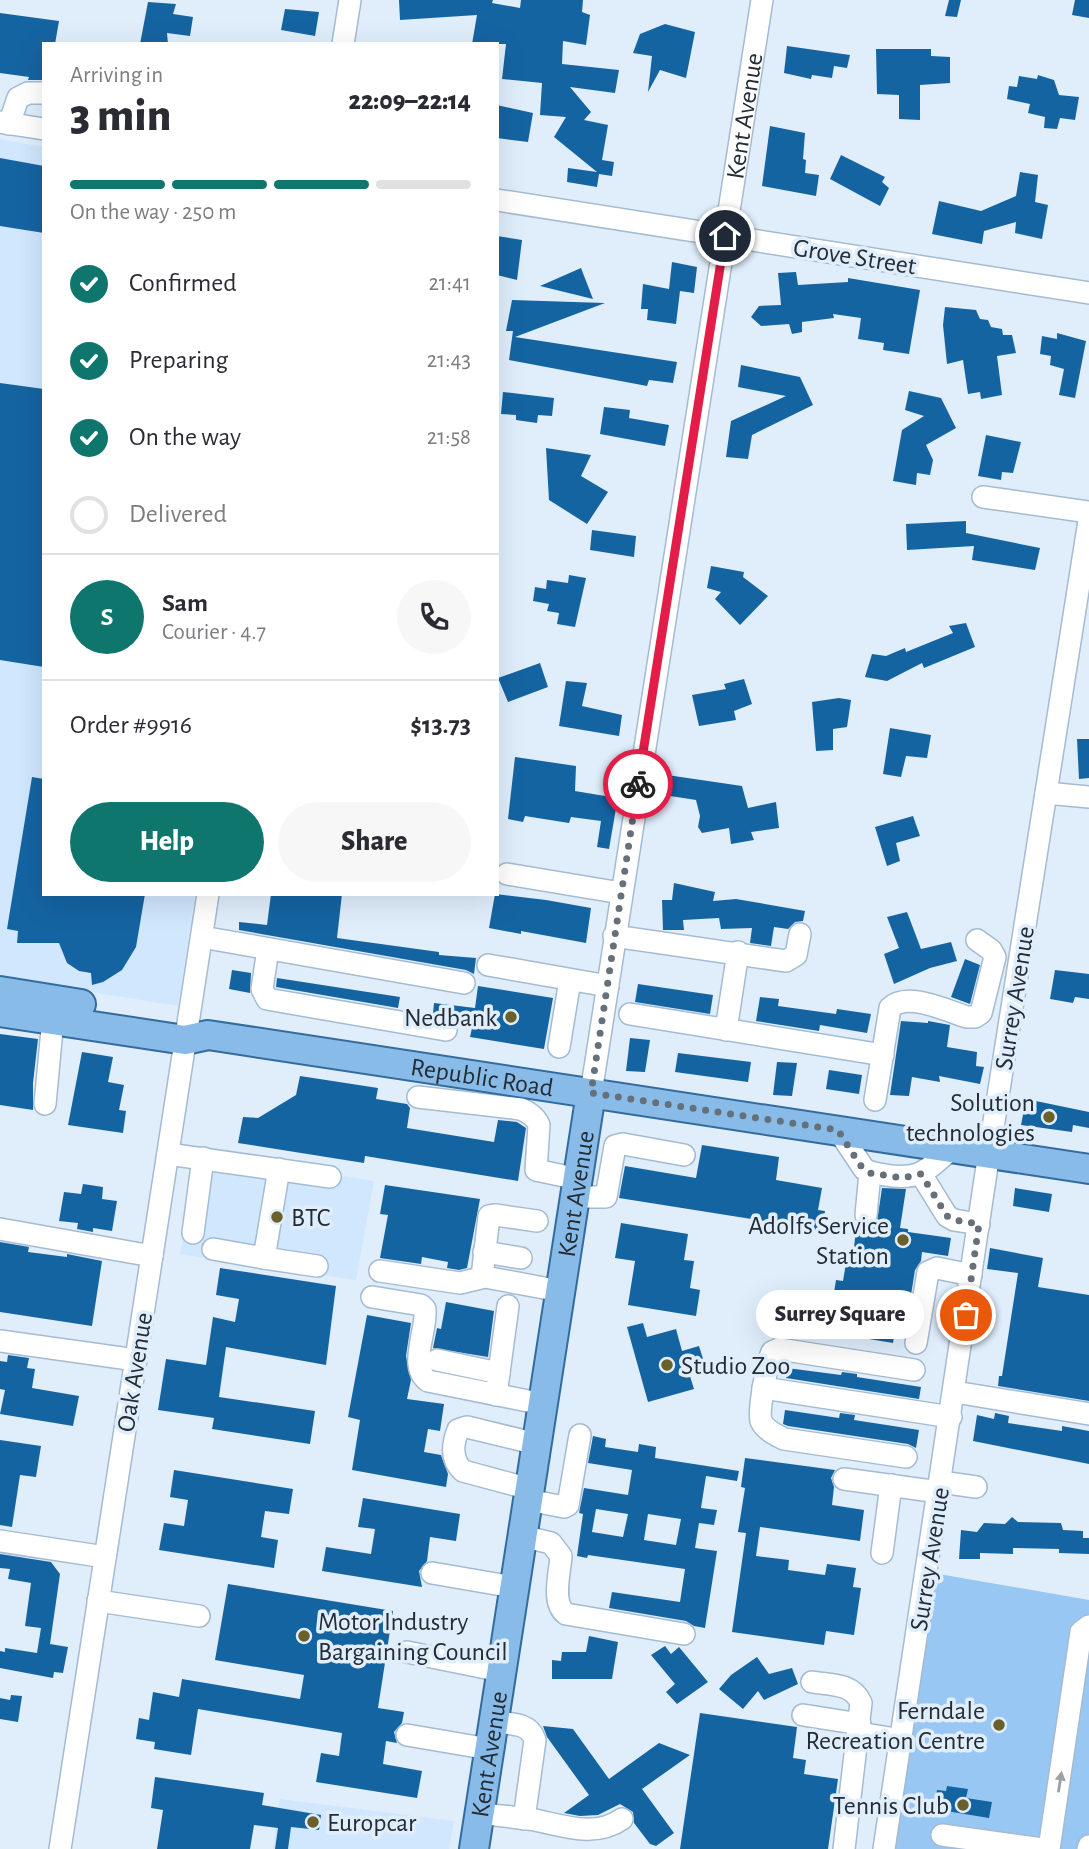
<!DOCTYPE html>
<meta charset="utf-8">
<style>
body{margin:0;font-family:"Alegreya Sans",sans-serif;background:#f7f7f7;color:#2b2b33;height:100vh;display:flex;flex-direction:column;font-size:26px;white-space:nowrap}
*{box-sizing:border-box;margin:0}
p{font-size:23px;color:#7c7c81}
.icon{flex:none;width:38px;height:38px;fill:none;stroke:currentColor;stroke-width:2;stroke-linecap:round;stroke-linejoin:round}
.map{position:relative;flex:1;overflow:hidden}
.drawer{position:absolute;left:42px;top:42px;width:457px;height:854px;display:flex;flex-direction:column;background:#fff;border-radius:0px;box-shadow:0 7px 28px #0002}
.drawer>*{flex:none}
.pin{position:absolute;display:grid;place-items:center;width:60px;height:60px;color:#fff;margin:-30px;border:4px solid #fff;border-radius:50%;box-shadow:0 2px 7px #0007}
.courier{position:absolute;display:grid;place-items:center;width:70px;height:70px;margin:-35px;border:5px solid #e11d48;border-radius:50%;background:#fff;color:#222;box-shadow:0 2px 9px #0007}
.bubble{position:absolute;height:49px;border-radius:24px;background:#fff;box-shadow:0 7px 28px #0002;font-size:23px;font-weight:800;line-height:49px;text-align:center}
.summary em{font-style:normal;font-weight:800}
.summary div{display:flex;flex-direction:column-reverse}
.summary{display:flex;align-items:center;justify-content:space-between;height:119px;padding:0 28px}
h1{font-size:46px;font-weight:800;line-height:52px}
.bar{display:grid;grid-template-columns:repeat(4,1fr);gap:10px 7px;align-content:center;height:84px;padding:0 28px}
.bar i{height:9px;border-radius:5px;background:#e1e1e2}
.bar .current{background:#0f766e}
.bar p{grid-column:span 4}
.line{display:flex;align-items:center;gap:18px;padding:0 28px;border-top:2px solid #e1e1e2}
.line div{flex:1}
.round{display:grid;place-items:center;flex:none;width:74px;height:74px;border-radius:37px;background:#f7f7f7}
ol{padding:0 28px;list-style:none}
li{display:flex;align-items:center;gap:21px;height:77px}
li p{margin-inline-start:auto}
li .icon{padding:7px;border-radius:50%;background:#0f766e;color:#fff;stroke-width:4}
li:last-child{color:#7c7c81}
li i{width:38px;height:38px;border:4px solid #e1e1e2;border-radius:50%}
.action{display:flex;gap:14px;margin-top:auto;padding:14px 28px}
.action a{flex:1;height:80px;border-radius:42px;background:#0f766e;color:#fff;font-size:28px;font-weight:800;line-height:80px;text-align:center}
.action a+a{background:#f7f7f7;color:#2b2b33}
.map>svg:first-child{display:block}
.built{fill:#d0e7fe}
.green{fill:#99c7f3}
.building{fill:#1564a2;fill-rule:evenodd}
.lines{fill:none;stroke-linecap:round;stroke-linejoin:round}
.minor-casing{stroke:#a4bbd1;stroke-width:24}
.major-casing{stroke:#326c9f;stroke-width:32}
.minor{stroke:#fff;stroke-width:21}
.major{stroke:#89bbe8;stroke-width:28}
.oneway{fill:#9ca0a4}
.done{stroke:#66707b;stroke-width:7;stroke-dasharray:0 12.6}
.route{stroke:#e11d48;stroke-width:9}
.poi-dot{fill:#6a602c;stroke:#e0eefc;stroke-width:2.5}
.labels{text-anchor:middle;stroke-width:7;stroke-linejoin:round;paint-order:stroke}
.street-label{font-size:26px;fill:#242c35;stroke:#e0eefc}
.poi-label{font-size:26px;fill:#242c35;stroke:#e0eefc;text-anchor:end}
</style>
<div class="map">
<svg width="1089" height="1849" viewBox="0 0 1089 1849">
<rect width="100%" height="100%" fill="#e0eefc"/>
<path class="built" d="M0,139L44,147V894H195L178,1006L0,977Z
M199,1153L374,1181L356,1280L180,1254Z
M280,1799L454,1821L449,1849H273Z"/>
<path class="green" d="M933,1573L1089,1600V1849H891Z"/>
<path class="building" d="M399,0H493L492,3L520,8L521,0H583L582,12L590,15L586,45L563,41L562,64L619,70L615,93L570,87L591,112L584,120L608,125L602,160L614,162L612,176L599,174L597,187L567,182L568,168L597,172L554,137L566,117L540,115L542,83L502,79L506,44H472L477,15L400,20Z
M949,0H961L957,17L945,16Z
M1075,0H1089V18L1072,15Z
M148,2L176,4L173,14L193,17L190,36L167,33L168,44H140Z
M285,9L319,12L315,36L281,30Z
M0,13L59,21L55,44H44V80H28L29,77L0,73Z
M665,24L695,32L686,78L660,70L648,92L652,56L633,53L640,34Z
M787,46L850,55L847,68L834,66L832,78L812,75L811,79L784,73Z
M876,49H931V56L950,57V83L920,85V120L899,119V95L877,94Z
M1038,75L1054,80L1059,95L1079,97L1075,120L1060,118L1057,129L1044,128L1045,117L1028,113L1030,104L1007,99L1009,86L1017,87L1019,76L1037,79Z
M497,105L533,113L528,142L497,138Z
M770,126L805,133L803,159L806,160L805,173L819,175L816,196L762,186Z
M841,155L885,177L882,182L889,188L880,206L830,179Z
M0,158L44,166V233L0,226Z
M1020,172L1038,175L1035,202L1048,205L1042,239L1015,233L1016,222L984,231L982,244L932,234L939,201L981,211L1016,196Z
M497,236L522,240L517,280L497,275Z
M672,262L697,267L694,293L680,291L676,324L647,320L648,309H641L643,284L669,289Z
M581,268L593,299L540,286Z
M796,272L798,285L848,282V278L920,290L909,354L883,350L884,343L858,339L861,318L833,314L834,318L802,322V332L792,334L789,324L761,326L751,317L759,306L781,305L778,273Z
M512,300L605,303L515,337L677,362L673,383L649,380L647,386L509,360L513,331H506Z
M945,307L976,310L980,319L988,320L991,327L1002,329L1003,335H1012L1016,353L997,356L1002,395L981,399L980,392L968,394L963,360L947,364L943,325Z
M1057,333L1086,341L1075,398L1059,395L1064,369L1050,365L1051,356L1040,354L1042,336L1057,339Z
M741,365L800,377L813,405L752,435L748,459L726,457L731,421L786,396L738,387Z
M0,383L44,389V667L0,660Z
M909,391L941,398L956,428L926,445L933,460L930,475L917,473L916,485L893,481L902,430L924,416L905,410Z
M503,392L554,398L552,416L538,415L537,423L516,420V415L501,414Z
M604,407L630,410L629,418L669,425L665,446L600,434Z
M986,435L1021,442L1013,473L1002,472L1001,480L978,476Z
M546,448L591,455L581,476L608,492L587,524L549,500Z
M966,521V533L1040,548L1035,570L972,560L974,546L907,550L906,524Z
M592,530L636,536L634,557L590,550Z
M711,566L744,572L743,577L768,596L740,625L715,599L721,592L707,588Z
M569,575L586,578L575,627L557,624L559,613L547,611L549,604L533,601L535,587L546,589L547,580L568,583Z
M966,623L975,647L924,668L922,663L887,681L865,677L872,654L886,656L905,648L906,652L953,633L949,626Z
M540,663L548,687L508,702L498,678Z
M744,679L752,704L734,711L736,720L699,726L692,695L726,689L724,684Z
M566,681L587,683L582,706L622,715L619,736L559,726Z
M839,698L851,700L847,727L833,729V750L816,751L812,702Z
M890,728L931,735L927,758L906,756L901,777L883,774Z
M1077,739H1089V778L1079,779Z
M515,757L576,766L575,791L605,796L606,789L619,791L609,849L597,847L601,821L571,817L569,823L525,816L523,822L508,819Z
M667,775L742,786L748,808L776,802L779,828L751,832L754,840L731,844L729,828L702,833L698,827L700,816L696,800L664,795Z
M32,777L44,779V894H145L136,947L122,970L103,982L92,985L91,973L79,971L67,963L59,943H17L18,931L7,929Z
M913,816L920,836L896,843L900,861L887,866L875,827Z
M674,883L715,892L713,901L736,899L805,911L803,921L795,922L788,929L774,927L771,946L750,943L752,928L721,929L719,918L683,920L684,930H663L662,900H672Z
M271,894H342L337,938L439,952V955L476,958L474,974L466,970L239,930V922L267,925Z
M495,894L546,900L591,908L586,943L521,931V934L489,928Z
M907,912L921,949L951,942L957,961L930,968L894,984L884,954L899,948L887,917Z
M965,959L980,965L970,1004L951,997Z
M232,970L251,973L250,993L229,989Z
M1055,970L1089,974V999L1075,997L1073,1003L1050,999Z
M277,978L400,997L398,1008L276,987Z
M638,984L713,995L710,1014L635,1002Z
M478,986L553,998L544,1049L470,1037L472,1028L458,1026L449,1017L433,1014L434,1003L475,1008Z
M760,997L779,999L778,1006L836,1014L837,1009L871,1014L867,1033L820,1025L819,1031L756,1021Z
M901,1021L928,1023V1021L950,1025L947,1047L977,1052L976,1066L984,1067L980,1084L939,1076L940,1082L912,1077L909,1096L890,1095Z
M0,1034L38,1039L33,1083V1110L0,1105Z
M630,1038L650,1040L645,1072L626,1071Z
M82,1052L113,1057L108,1082L124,1085L119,1110L126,1111L123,1133L68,1125Z
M678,1053L751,1062L748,1082L675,1072Z
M777,1062L797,1063L792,1096L773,1095Z
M829,1070L862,1075L859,1094L826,1089Z
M300,1076L378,1088L376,1099L407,1104L410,1108L407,1128L494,1142L498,1120L517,1122L526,1128L518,1181L365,1156L364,1163L238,1143L243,1117L258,1118L296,1095Z
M1026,1099L1089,1112V1128L1073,1125L1072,1132L1021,1125Z
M702,1145L779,1157L776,1180L822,1188L818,1210L825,1211L821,1234L790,1225L619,1198L625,1166L696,1178Z
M83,1184L103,1187L102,1199L117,1201L112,1231L93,1228V1232L77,1229L78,1223L59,1221L64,1192L81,1194Z
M385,1185L480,1199L467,1268L459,1270L447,1268L448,1262L422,1257L421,1264L380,1258L388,1215L380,1214Z
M882,1188L906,1189L900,1228L908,1229V1232L951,1238L948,1256L922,1252L921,1261L915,1270L911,1295L901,1294L893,1343L803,1328L806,1304L822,1307L824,1298L833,1299L836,1280L843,1281L847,1257L853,1258L856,1228L866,1229L877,1222Z
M1015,1188L1052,1194L1049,1212L1013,1206Z
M621,1223L688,1234L684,1260L694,1261L690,1288L700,1290L696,1316L628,1305L635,1261L615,1258Z
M0,1242L29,1247L28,1252L67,1257V1254L102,1261L92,1326L0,1312Z
M990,1248L1043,1258L1038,1287L1089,1295V1401L998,1386L999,1376H1002L1018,1273L987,1269Z
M220,1268L336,1286L326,1365L226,1347L219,1397L315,1411L310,1444L212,1429L214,1418L158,1410L166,1359L206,1365L213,1317L235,1322L239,1299L216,1295Z
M446,1302L494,1311L488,1357L433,1348L437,1328L441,1329Z
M367,1315L411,1323L406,1356L411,1380L407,1399L444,1404L440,1431L428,1429L424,1452L441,1455L448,1474L446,1487L352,1470L360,1420L348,1417Z
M643,1323L647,1337L676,1329L682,1351L699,1346L704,1362L687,1367L694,1389L648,1402L627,1327Z
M8,1355L29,1358L27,1368L35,1369L32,1388L79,1396L73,1426L0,1414L5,1390L0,1389V1361L7,1362Z
M787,1368L841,1375L842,1372L857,1374V1377L921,1387L919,1399L786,1378Z
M785,1410L839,1418L840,1413L855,1415L854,1420L919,1430L916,1448L908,1444L788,1426L783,1424Z
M995,1413L1009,1416L1008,1423L1062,1431V1426L1089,1431V1464L973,1441L977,1415L994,1419Z
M593,1436L606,1439L605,1447L638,1452L639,1444L656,1447L655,1458L739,1471L737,1481L706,1476L701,1508L717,1510L714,1525L699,1523L695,1548L717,1551L705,1628L694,1626L686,1621L609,1608L612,1592L680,1602L685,1569L588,1555L587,1558L577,1556L583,1514L579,1513L584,1488L628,1495L632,1470L588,1463ZM596,1509L628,1514L623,1537L592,1532ZM648,1514L681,1519L676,1545L644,1540Z
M0,1440L41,1446L36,1477L20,1475L12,1527L0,1525Z
M745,1458L835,1470L831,1478L834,1487L832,1505L864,1510L860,1541L760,1527L756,1556L789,1560L788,1570L825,1575L827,1564L856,1568L853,1587L861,1588L854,1635L826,1631L824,1645L732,1632L746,1533L738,1532L745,1488L741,1487Z
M174,1470L293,1489L289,1514L265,1511L261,1537L278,1540L274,1568L159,1550L164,1523L184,1526L188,1500L170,1497Z
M363,1498L460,1514L456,1541L430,1537L427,1561L419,1571L422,1587L322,1571L326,1547L371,1554L375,1529L358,1527Z
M1012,1517L1018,1522L1061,1523L1063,1530L1083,1531V1538H1089V1554L1059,1553V1549L1013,1548V1554L980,1553V1559H959L961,1530L977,1532L984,1523L1005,1524Z
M0,1554L51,1562L60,1574L50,1644L68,1647L63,1673L54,1672L53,1678L0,1668V1651L5,1652V1648L37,1653L41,1628L25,1626L31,1583L8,1579L10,1569L0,1568Z
M228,1584L393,1611L378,1708L404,1712L402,1723L394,1732L397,1743L386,1741L383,1764L422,1771L417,1798L316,1782L321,1753L339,1756L342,1733L198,1709L191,1755L154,1749L155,1742L136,1739L139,1718L149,1720L153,1692L179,1697L182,1679L300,1699L304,1675L215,1660Z
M589,1636L618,1642L612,1679H552V1660L561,1661L562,1652H586Z
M665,1646L671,1654L679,1647L708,1682L677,1704L666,1692L675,1684L651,1655Z
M757,1657L769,1674L792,1668L798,1684L764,1700L758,1691L743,1709L719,1689L731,1675Z
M11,1695L22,1696L18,1722L0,1719V1698L10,1700Z
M700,1713L797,1727L793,1758L806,1760L804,1774L838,1779L828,1849H680Z
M543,1726L573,1729L609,1779L659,1743L690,1755L642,1789L674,1833L656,1846L650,1844L634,1823L633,1812L620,1804L598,1815L580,1816L564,1813L589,1795L547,1737Z
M155,1777L264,1793L262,1805L321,1815L319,1830L291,1827L288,1849H275L278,1828L254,1825L250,1849H157L163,1810L151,1808Z
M947,1786L968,1789L966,1798L992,1802L989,1818L934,1809L937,1790L946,1791Z"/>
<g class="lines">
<defs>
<g id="minor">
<path d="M343,44L350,0"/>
<path d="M0,122L44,129"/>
<path d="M9,124L18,98L28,93H44"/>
<path d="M497,200L1089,293"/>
<path d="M983,497L1089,512"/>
<path d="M1046,793L1089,797"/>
<path d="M507,874L621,893"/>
<path d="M614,936L786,961L796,955L800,934"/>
<path d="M202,937L464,983"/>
<path d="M268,949L262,989L267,999L446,1030"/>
<path d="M488,965L608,986"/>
<path d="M630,1014L883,1055"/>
<path d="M726,1030L738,952"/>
<path d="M559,1047L570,980"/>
<path id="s1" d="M591,1093L762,0"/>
<path d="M418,1097L521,1109C529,1113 535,1116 539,1125L536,1170L578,1179"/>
<path d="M875,1100L890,1008C907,991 947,1011 967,1017H975L981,1013L995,957L991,950L977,940"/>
<path d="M45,1104L53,1019"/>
<path d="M838,1130L864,1169C871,1173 877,1174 885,1175C922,1181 927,1169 954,1147"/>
<path d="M168,1154L330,1177"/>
<path d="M921,1174L947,1216L954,1220L979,1224"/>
<path d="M575,1197H606L615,1146L623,1144L684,1155"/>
<path d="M866,1215L870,1173"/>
<path d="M0,1229L152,1256"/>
<path d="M193,1233L203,1158"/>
<path d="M213,1249L264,1258L279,1169"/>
<path d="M484,1252L521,1258"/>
<path d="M264,1258L317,1266"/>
<path d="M380,1271L460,1283L485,1277L560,1291"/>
<path d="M482,1277L489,1216L496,1215L537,1221"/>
<path d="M372,1297L421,1305L425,1309C427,1332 408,1366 428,1381L543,1404"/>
<path d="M0,1341L136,1360"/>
<path d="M916,1343L928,1272L937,1268L971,1275"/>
<path d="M437,1360L499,1373"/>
<path d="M763,1388L951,1417"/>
<path d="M955,1392L1089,1414"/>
<path d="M496,1395L508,1306"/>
<path d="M906,1457L784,1439C776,1435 765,1430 761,1421C758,1411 767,1363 772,1352L779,1349L914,1370"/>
<path d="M844,1479L939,1492"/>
<path d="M941,1482L976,1487"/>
<path d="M530,1489L463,1471C451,1460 452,1445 458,1430L467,1427L537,1444"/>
<path d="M528,1500L564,1507L568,1505L580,1435"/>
<path d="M522,1536L551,1543L561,1556C560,1573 551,1603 566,1614L684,1634"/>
<path d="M0,1541L105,1557"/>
<path d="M882,1553L891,1485"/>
<path d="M432,1573L514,1587"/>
<path d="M98,1601L199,1616"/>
<path d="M407,1652L501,1671"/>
<path d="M812,1682C831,1685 853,1683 861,1703L844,1849"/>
<path d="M803,1715L860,1724"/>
<path d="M493,1722C510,1724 529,1722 535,1740L524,1819"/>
<path d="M859,1733L902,1740"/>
<path d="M407,1735L489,1749"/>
<path d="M479,1813C498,1816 517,1817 535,1820C564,1826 595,1838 622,1819"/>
<path d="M942,1835L1043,1849"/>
<path d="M60,1849L208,894"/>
<path d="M884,1849L989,1153L1089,521"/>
<path d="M1049,1849L1081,1632L1089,1626"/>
<path d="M1088,1849L1089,1846"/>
</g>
<g id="major">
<path d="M0,991L81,1004"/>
<path id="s2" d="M0,1012L185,1040L208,1035L1089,1169"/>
<path id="s3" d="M474,1849L591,1093"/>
</g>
</defs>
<use href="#minor" class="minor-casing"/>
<use href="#major" class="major-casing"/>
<use href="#minor" class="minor"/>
<use href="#major" class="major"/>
</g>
<defs><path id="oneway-solid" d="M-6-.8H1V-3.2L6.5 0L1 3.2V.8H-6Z" transform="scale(1.75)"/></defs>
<use class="oneway" href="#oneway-solid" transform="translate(1060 1782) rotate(-81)"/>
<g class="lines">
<path class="done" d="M638,784L591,1093L838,1130L860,1165L870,1173L902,1178L921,1174L947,1216L954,1220L979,1224L966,1315"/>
<path class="route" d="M638,784L725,236"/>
</g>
<g class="poi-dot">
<circle cx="511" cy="1017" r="7"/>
<circle cx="1049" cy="1117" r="7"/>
<circle cx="277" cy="1217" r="7"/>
<circle cx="903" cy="1240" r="7"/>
<circle cx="667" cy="1365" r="7"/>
<circle cx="304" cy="1636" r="7"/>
<circle cx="999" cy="1725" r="7"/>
<circle cx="963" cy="1805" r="7"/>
<circle cx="313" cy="1822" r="7"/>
</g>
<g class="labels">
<g class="street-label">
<text dy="9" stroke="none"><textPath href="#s1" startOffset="989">Kent Avenue</textPath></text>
<text transform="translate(855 256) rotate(9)" y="9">Grove Street</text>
<text transform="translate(1014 998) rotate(-81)" y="9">Surrey Avenue</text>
<text dy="9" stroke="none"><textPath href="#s2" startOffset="488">Republic Road</textPath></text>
<text dy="9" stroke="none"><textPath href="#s3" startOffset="663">Kent Avenue</textPath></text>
<text transform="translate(134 1372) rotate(-81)" y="9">Oak Avenue</text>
<text transform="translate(929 1559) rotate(-81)" y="9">Surrey Avenue</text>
<text dy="9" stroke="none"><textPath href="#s3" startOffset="96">Kent Avenue</textPath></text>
</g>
<g class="poi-label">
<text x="497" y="1026">Nedbank</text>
<text x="1035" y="1111">Solution<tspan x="1035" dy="30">technologies</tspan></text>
<text x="291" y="1226" text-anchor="start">BTC</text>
<text x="889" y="1234">Adolfs Service<tspan x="889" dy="30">Station</tspan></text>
<text x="681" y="1374" text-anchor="start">Studio Zoo</text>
<text x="318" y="1630" text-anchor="start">Motor Industry<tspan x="318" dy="30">Bargaining Council</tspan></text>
<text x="985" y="1719">Ferndale<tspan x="985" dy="30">Recreation Centre</tspan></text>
<text x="949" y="1814">Tennis Club</text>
<text x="327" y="1831" text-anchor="start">Europcar</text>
</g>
</g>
</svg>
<div class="pin" style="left:966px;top:1315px;background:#ea580c"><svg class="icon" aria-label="bag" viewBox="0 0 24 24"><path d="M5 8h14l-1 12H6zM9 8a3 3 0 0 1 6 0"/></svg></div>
<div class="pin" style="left:725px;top:236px;background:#1f2937"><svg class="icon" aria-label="home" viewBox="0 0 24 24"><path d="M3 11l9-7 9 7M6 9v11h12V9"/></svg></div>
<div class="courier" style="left:638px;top:784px"><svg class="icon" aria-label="bike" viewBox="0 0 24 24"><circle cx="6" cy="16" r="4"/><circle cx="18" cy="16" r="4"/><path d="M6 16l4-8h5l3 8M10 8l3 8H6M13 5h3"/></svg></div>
<div class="bubble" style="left:756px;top:1290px;width:168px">Surrey Square</div>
<section class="drawer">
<div class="summary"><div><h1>3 min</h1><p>Arriving in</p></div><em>22:09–22:14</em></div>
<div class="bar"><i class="current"></i><i class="current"></i><i class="current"></i><i></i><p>On the way · 250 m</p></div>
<ol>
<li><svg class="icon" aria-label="check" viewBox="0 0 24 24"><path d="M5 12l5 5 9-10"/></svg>Confirmed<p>21:41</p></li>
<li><svg class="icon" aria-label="check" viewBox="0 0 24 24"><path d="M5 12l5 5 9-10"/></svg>Preparing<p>21:43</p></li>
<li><svg class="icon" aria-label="check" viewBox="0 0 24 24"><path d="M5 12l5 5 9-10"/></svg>On the way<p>21:58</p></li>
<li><i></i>Delivered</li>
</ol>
<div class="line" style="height:126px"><b class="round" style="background:#0f766e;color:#fff">S</b><div><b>Sam</b><p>Courier · 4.7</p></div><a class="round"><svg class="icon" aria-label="phone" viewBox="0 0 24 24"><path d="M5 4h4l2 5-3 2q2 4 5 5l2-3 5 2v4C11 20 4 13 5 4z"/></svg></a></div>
<div class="line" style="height:91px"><div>Order #9916</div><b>$13.73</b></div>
<div class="action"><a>Help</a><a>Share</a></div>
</section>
</div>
